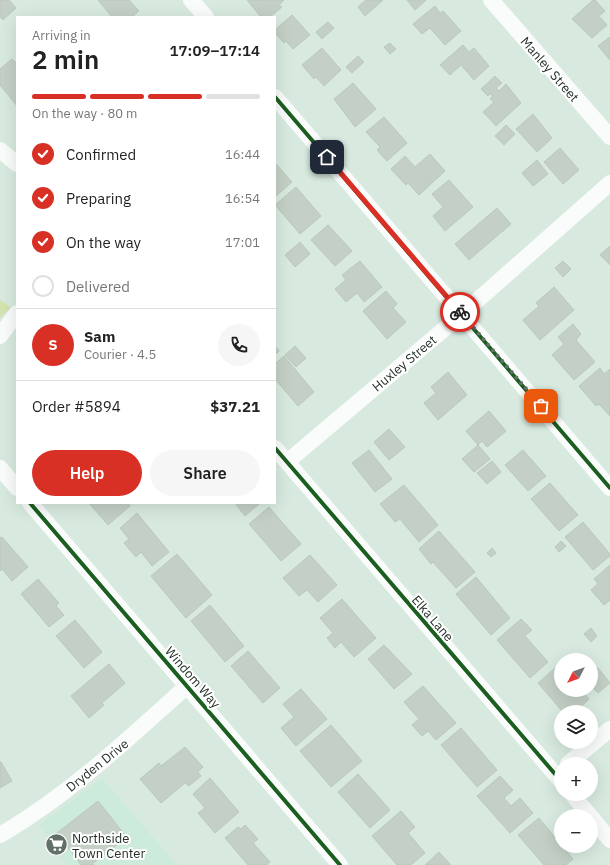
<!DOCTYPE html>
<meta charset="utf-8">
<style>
body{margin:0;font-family:"IBM Plex Sans",sans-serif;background:#f6f6f6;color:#222;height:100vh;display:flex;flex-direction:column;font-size:15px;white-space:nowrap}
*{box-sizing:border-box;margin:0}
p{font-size:13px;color:#767676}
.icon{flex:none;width:22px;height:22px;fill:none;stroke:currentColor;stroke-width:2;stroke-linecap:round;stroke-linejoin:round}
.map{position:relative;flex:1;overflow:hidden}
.drawer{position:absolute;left:16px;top:16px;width:260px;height:488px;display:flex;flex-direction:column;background:#fff;border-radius:0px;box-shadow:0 4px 16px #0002}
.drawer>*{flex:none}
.needle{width:26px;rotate:228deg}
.fabs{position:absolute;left:554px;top:653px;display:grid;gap:8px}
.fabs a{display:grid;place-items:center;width:44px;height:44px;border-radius:50%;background:#fff;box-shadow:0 4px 16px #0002;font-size:20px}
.pin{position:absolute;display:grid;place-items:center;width:34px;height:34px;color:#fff;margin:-17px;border-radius:8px;box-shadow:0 2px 6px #0006}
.courier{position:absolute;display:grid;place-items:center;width:40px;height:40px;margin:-20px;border:3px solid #d93025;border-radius:50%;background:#fff;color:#222;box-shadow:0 1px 5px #0007}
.headline em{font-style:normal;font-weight:600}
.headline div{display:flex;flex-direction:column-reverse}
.headline{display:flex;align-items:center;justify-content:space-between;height:68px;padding:0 16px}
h1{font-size:26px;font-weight:600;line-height:30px}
.bar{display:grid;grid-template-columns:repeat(4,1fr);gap:6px 4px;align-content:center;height:48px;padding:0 16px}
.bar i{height:5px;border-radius:3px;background:#e0e0e0}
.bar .on{background:#d93025}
.bar p{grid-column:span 4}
.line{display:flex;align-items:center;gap:10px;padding:0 16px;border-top:1px solid #e0e0e0}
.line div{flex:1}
.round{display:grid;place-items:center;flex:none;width:42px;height:42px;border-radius:21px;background:#f6f6f6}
ol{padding:0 16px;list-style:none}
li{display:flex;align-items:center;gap:12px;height:44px}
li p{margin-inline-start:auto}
li .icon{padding:4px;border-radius:50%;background:#d93025;color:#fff;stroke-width:4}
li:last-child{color:#767676}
li i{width:22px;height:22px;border:2px solid #e0e0e0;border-radius:50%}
.action{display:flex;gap:8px;margin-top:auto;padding:8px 16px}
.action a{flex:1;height:46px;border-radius:24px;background:#d93025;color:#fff;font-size:16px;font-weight:600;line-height:46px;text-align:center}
.action a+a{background:#f6f6f6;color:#222}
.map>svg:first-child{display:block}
.built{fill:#cdebda}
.green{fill:#d4e3af}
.building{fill:#c4d0c6;stroke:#bbc7bd}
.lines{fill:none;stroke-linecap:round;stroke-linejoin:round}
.street{stroke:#f9fcfa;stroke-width:16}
.cycleway-casing{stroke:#fff;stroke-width:6}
.cycleway{stroke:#1b5e20;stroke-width:4}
.done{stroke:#627068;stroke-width:4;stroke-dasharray:0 7.2}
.route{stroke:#d93025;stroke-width:5}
.labels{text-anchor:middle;stroke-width:4;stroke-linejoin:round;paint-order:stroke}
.street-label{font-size:13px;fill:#232f28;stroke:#fff}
.poi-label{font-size:13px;fill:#232f28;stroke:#fff;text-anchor:start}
</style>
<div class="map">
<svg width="610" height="865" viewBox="0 0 610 865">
<rect width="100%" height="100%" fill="#d8eadf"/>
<path class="built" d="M102,778L177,865H66L39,825Z"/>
<path class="green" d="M0,300L11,307L0,318Z"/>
<path class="building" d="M0,0H9L16,8L3,20L0,17Z
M98,0H129L139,11L132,17H112Z
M247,0H284L279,5L282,7L270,17H261Z
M366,0H383L365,16L358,7Z
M407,0H426L415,10Z
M593,0H595L605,11L599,16L607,25L592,38L572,19Z
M435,6L440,13L443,11L461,31L445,45L430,28L422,34L413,24Z
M292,15L310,35L293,49L286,41L284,43L275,33V30Z
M328,22L334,28L322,39L316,32Z
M610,37V60L598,46Z
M390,43L396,49L390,54L384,47Z
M463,45L469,52L474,48L489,66L474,80L461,65L450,75L440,65Z
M322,48L341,70L324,86L316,77L314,79L302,65Z
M358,56L364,62L352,73L346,67Z
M12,59L17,64V106L0,85V69Z
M495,76L502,83L496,88L499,91L506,84L521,103L496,126L483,112L494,102L490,99L493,96L490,94L488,96L481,89Z
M353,83L376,109L355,127L334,99Z
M533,114L552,138L537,152L516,129Z
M384,117L407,143L387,161L377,150L380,147L366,132Z
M506,125L515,134L504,145L495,136Z
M560,148L579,170L563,184L544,162Z
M430,154L445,171L419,195L408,183L406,185L391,169L405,156L415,167Z
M537,160L548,174L533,186L522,173Z
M275,163L292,182L276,196L275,195Z
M449,180L473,207L445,231L433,216L443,207L432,194Z
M296,187L321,216L300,234L275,205Z
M497,208L511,224L469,260L455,244Z
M328,225L352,251L335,266L311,240Z
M300,242L310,254L295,267L285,255Z
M610,246V265L600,255Z
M360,261L382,287L364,302L357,293L346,302L335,289L346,280L342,275Z
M563,261L571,269L563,277L555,268Z
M554,287L574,310L540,340L523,320L539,306L536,303Z
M386,291L397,304L393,308L406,322L387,339L363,311Z
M573,324L581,334L576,340L595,362L574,380L552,355L564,344L558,337Z
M275,346L279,351L275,355Z
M295,346L306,358L296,367L285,355Z
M284,356L314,392L298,406L275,379V364Z
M600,368L604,374L610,369V416L599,404L596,406L579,386Z
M448,372L467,395L438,420L424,403L436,393L431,387Z
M489,411L506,431L487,447L482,441L478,445L466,431Z
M389,429L405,447L389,460L374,442Z
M478,445L490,459L474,472L462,459Z
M369,450L392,479L375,492L352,463Z
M523,450L546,476L528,491L505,465Z
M492,461L501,472L487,484L477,473Z
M550,483L578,515L559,531L531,499Z
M404,485L438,525L419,542L400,519L395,522L380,504Z
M89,503H128L130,506L108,525Z
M235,503H260L245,516Z
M269,507L301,544L281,561L249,524Z
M137,513L169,552L152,566L141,552L136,557L124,543L129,539L120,528Z
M583,522L610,554V556L593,570L565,537Z
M439,531L475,572L456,588L433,562L431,564L419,549Z
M2,537L28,567L12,581L2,569L0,571V538Z
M561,541L566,546L559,552L555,547Z
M492,548L496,553L491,557L487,553Z
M177,554L212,595L186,618L151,576Z
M310,555L337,585L318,602L307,590L299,596L283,578Z
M610,565V600L604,605L591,590L598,584L594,579Z
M476,577L510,618L491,635L456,594Z
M38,579L59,603L56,606L64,615L49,627L21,594Z
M342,599L376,638L354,657L341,642L335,648L327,638L333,633L320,618Z
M210,605L244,646L225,662L191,621Z
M521,619L532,630L525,636L548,662L530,678L497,640Z
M75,620L102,652L84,668L56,636Z
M591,628L597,636L591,642L584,634Z
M384,645L412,674L394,689L368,659Z
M248,651L280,688L263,703L231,666Z
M561,663V690H581L589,699L575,712H563L538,683Z
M109,664L125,683L102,703L104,705L89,718L71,696Z
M598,668L610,683L598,693L591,686V674Z
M423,686L456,723L436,740L428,731L422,736L412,725L419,719L404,702Z
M301,689L327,719L296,746L281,728L294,717L283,704Z
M331,725L362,761L331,787L300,751Z
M461,728L497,770L477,787L441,745Z
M185,747L203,767L198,772L201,776L189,786L185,783L161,803L140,779L159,763L161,766Z
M1,762L12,781L0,788V762Z
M358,774L390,810L370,828L338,792Z
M500,776L513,790L504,798L511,806L520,798L533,813L510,833L477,796Z
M210,778L239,812L215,833L198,813L205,808L193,794Z
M98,801L125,835L123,837L125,839L93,863L94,865H81L57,833Z
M401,811L415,827L408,833L425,853L411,865H397L372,836Z
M539,818L573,859L566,865H544L518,835Z
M245,825L258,839L253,843L270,862L266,865H248L225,838L238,827L241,829Z
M439,852L451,865H425Z"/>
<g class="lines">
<path class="street" d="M191,0L206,17
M491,0L610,137
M275,97L610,488
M0,150L17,164
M0,336L17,313
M275,448L561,781
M287,462L462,314L610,183
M0,468L17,488
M30,503L340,865
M568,764L610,729
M572,794L610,840
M0,835C69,795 128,739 187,686"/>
<defs>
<path id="cycleway" d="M275,97L610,488
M275,448L561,781
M30,503L340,865"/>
</defs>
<use href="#cycleway" class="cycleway-casing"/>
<use href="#cycleway" class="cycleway"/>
</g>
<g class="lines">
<path class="done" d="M460,312L541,406"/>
<path class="route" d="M327,157L460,312"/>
</g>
<defs>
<symbol id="supermarket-disc" viewBox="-11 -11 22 22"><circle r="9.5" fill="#627068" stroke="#fff"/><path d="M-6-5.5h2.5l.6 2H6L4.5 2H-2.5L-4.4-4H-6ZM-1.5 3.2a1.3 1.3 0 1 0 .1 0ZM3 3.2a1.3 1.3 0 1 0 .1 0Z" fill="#fff"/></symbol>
</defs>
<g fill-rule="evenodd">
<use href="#supermarket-disc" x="44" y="832" width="25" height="25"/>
</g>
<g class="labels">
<g class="street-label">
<text transform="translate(550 69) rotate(49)" y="5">Manley Street</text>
<text transform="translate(404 363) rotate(-40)" y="5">Huxley Street</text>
<text transform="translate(433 618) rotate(49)" y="5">Elka Lane</text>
<text transform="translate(193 677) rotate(49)" y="5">Windom Way</text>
<text transform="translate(97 765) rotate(-39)" y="5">Dryden Drive</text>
</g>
<g class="poi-label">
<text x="72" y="843">Northside<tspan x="72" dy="15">Town Center</tspan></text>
</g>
</g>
</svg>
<div class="fabs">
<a><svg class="needle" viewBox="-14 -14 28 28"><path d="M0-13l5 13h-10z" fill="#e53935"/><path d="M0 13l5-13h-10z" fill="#767676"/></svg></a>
<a><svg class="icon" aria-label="layers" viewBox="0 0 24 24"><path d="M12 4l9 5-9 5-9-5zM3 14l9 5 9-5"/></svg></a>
<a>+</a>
<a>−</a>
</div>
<div class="pin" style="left:541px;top:406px;background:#ea580c"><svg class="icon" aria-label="bag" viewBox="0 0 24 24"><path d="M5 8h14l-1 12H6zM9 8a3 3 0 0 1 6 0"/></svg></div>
<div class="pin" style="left:327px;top:157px;background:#1f2937"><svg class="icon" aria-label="home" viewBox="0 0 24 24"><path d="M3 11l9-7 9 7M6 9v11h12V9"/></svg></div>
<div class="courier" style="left:460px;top:312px"><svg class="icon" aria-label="bike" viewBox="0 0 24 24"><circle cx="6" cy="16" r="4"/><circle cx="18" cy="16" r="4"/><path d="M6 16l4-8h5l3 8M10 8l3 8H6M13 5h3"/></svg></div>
<section class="drawer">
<div class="headline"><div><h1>2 min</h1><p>Arriving in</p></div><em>17:09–17:14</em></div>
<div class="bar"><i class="on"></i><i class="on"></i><i class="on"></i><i></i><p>On the way · 80 m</p></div>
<ol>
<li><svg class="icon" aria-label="check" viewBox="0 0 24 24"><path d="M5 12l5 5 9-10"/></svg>Confirmed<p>16:44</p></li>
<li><svg class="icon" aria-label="check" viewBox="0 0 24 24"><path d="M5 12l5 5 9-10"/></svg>Preparing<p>16:54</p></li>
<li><svg class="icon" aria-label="check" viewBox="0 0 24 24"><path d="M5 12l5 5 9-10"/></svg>On the way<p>17:01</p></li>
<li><i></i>Delivered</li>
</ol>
<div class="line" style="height:72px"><b class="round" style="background:#d93025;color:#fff">S</b><div><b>Sam</b><p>Courier · 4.5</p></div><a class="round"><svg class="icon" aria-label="phone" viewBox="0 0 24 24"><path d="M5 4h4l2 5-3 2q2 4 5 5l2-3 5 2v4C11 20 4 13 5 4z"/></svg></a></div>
<div class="line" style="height:52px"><div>Order #5894</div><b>$37.21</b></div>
<div class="action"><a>Help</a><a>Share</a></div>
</section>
</div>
